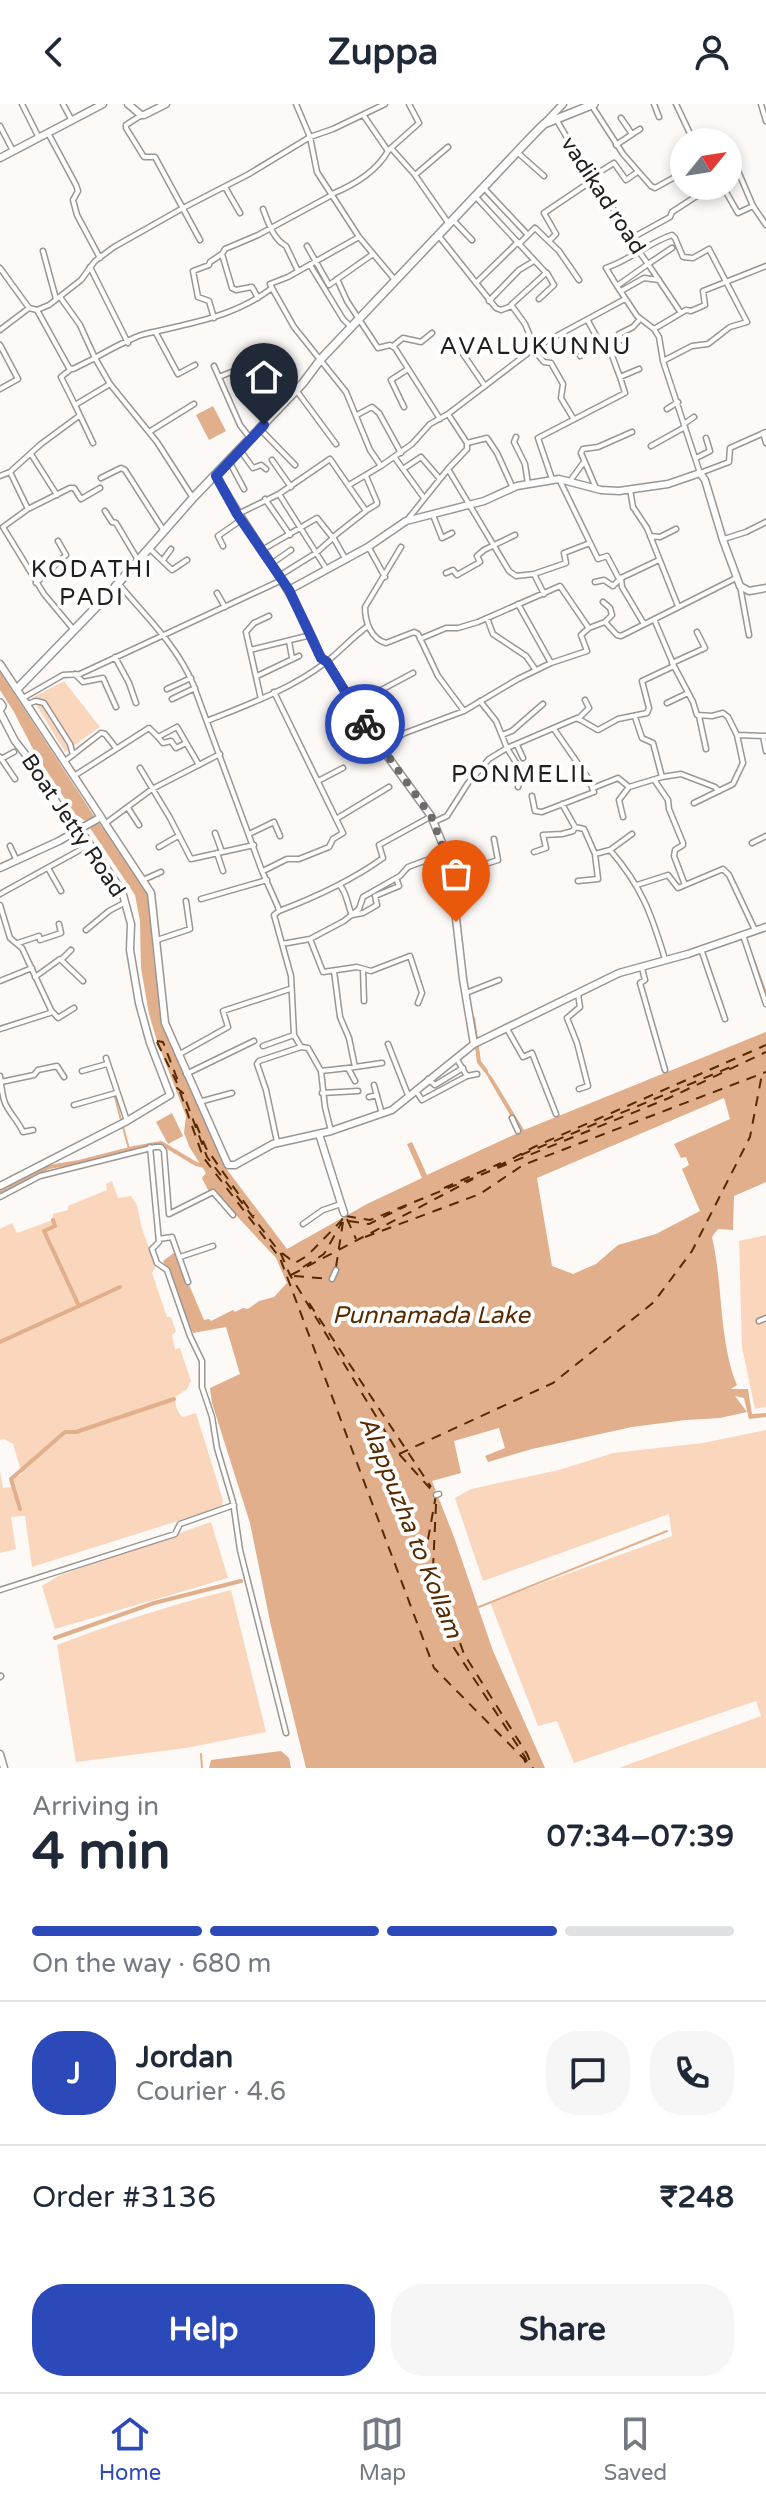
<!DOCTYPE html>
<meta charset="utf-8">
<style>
body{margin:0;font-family:"Varela Round",sans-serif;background:#f6f6f7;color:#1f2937;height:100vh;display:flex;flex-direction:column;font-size:30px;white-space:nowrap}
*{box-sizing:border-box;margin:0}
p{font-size:26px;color:#747a83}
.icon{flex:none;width:44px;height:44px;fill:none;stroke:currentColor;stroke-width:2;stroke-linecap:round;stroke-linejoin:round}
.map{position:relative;height:1664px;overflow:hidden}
.details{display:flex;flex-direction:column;background:#fff;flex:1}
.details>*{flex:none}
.needle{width:52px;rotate:60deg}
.fabs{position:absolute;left:670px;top:24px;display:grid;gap:16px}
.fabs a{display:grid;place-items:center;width:72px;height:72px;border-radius:50%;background:#fff;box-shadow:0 4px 12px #0003;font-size:40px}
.pin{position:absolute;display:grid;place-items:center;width:68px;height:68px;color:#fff;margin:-82px -34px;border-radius:50% 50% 50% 0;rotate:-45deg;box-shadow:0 0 8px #0007}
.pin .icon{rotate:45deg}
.courier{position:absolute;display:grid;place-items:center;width:80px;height:80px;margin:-40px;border:6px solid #2c49b9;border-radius:50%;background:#fff;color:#222;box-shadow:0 2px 10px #0007}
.summary em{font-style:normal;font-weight:800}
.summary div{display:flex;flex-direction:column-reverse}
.summary{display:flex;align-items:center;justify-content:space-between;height:136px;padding:0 32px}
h1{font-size:52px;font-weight:800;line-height:60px}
.bar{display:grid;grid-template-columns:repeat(4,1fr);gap:12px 8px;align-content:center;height:96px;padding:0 32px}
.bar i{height:10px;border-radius:6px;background:#e0e1e3}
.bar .current{background:#2c49b9}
.bar p{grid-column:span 4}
.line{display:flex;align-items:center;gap:20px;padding:0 32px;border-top:2px solid #e0e1e3}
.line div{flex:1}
.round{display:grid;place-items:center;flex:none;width:84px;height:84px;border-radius:32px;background:#f6f6f7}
.action{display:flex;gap:16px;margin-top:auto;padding:16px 32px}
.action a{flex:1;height:92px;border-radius:32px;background:#2c49b9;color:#fff;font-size:32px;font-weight:800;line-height:92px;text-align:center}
.action a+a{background:#f6f6f7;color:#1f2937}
header{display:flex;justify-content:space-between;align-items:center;height:104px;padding:0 32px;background:#fff;font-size:36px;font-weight:800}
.menu{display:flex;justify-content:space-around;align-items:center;height:112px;border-top:2px solid #e0e1e3;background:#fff;font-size:22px;color:#747a83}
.menu a{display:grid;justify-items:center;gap:4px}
.menu .current{color:#2c49b9}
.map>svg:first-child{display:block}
.green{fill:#fad6bd}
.water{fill:#e1af8b;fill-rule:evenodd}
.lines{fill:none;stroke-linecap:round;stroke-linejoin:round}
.stream{stroke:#e1af8b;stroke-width:2}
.canal{stroke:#e1af8b;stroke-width:4}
.ferry{stroke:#572a00;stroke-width:2;stroke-dasharray:10 8;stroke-linecap:butt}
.street-casing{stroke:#9a9693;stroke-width:7}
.secondary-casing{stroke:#9a9693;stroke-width:9}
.primary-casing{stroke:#9a9693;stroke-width:10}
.street{stroke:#fff;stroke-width:4}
.secondary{stroke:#fff;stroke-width:6}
.primary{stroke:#fff;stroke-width:7}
.done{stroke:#6e6b6a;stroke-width:8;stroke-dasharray:0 14.4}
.route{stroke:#2c49b9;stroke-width:10}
.labels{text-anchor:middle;stroke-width:8;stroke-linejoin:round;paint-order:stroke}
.street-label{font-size:22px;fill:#211f1e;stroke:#fff}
.neighbourhood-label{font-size:24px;letter-spacing:2px;fill:#211f1e;stroke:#fff}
.water-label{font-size:24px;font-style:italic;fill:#572a00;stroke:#fff}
</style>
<header><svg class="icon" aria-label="back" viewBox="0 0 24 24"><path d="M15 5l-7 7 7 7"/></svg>Zuppa<svg class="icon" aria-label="person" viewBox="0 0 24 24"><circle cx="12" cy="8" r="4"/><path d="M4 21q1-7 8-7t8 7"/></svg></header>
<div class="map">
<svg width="766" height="1664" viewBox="0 0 766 1664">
<rect width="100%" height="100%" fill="#fdf9f6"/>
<path class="green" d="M64,577L100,623L65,648L32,594Z
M112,1077L118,1094L131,1092L137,1101L142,1125L156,1162L152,1169L167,1213H171L176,1228L172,1231L175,1245L180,1244L191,1277L187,1285L175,1293C175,1300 177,1309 183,1313L196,1309L223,1396L222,1403L32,1463L25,1412L11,1413L16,1445L0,1449V1368L3,1384L11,1383L10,1376L22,1370L13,1340L4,1335L0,1336V1125L12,1119L17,1129L53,1116V1110L68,1106V1102L107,1086L106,1080Z
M766,1131V1303L755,1305L742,1243L739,1137Z
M766,1326V1664H619L761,1612L756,1597L574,1659L557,1617L538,1622L490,1498L672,1432L669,1410L483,1477L455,1394L471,1385L559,1366L613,1349L703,1339Z
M211,1418L228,1474L55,1525L42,1482L58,1472Z
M231,1486L266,1628L186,1644L76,1658L57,1541C114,1519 171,1501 231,1486Z"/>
<path class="water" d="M213,302L226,327L209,336L196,311Z
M0,568L94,712L92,713L96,720L99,719L123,750L148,792L154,859L164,920L205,1018L225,1063L287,1145L367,1100L422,1074L407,1040L412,1038L427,1071L520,1028L479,958L492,973L524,1026L766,928V1078L734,1092L733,1126L718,1125L712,1133C723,1180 719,1239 737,1281L731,1285H748L752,1310L766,1309V1313L749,1315L744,1294L735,1292L747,1308L720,1314L686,1316L632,1323L532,1345L488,1358L485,1352L505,1344L499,1324L454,1337L461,1369L432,1377L454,1433L493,1547L545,1664H306L271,1522L250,1419L212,1299L210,1284L240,1270L226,1223L193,1229L163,1157L175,1148L204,1216L209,1215L211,1217L233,1206L235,1208L243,1204L248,1205L259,1197L274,1193L287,1179L276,1154L218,1092L209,1088L202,1074L206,1069L190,1044L184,1029L186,1012L157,937L149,910L141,864L140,817L135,791L90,724L96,720L92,714L85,717L75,710L35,649L14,608L0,586ZM724,994L730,1015L674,1040L681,1054L686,1053L689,1061L682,1065L700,1107L656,1130L618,1141L596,1160L573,1170L552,1162L537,1074Z
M172,1009L183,1032L168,1040L156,1018Z
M281,1647L289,1654L291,1664H209L211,1656Z"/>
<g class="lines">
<path class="stream" d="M751,848L766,889
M115,993L121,1016
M123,1023L129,1045
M479,1503L667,1427
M201,1650L202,1664"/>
<path class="canal" d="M473,914L479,958L486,967
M0,1089L49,1063L79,1058L134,1044L161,1039L196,1060L205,1062
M53,1116L55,1122L44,1127L79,1202L120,1183
M0,1238L79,1202
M20,1405L11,1375L65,1328H76L174,1295
M55,1534L154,1499L241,1477"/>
<path class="ferry" d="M157,937L163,938L178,977L177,984L183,989L207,1053L281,1150L290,1171L399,1350L436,1391L421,1474L439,1521L525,1653L530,1664
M157,938L177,979
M180,988L203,1053L280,1154L434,1564L524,1655L528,1664
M196,1020L206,1044L254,1112
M521,1051L733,962
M497,1063L534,1043L766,941
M444,1084L501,1059
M346,1112L370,1116L669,994L766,948
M347,1115L356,1135
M349,1117L369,1120L406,1102
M365,1133L480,1090L523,1061L766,968
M282,1149L295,1159L307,1152L342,1116L343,1112
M303,1163L324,1150L342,1118
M336,1163L343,1118
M291,1171L473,1075
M294,1172L331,1175
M309,1199L431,1383
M399,1350L553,1279L654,1198L692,1147L750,1033L762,970
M436,1400L433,1464L464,1550L527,1650L533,1664"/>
<defs>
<path id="street" d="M22,0L39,34
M63,0L71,15
M296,0L310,33L317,68L359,133L395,176
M654,0L659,13
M676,0L694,38
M761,0L766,17
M592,2L623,50L651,82L655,84L684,68
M140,12L126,21V24L144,53H155L200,136
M364,12L388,47L391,44L415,71L449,120
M621,14L632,30
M556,15L582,59L596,74L630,135L648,160L617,182L637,212L654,225L659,233L663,257L700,369L729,358L730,344L766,328
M0,22L13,47
M48,29L76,81L78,87L73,96L77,111L100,154
M616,41L640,25
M391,44L419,19L409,0
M517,48L544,72
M728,69L734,66L738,67L753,102L766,121
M415,71L448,43
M593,72L614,59L626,76L636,69
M714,82L719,88H726L738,109L753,102
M225,83L240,109
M483,83L528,131
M332,90C354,81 376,68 388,47
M475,92L546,169L511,201
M263,105C268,118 273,135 286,142L298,167
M453,116L472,136
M438,131L496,204L501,206L512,202L525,220L538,251L544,258L551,259L563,280L561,294L573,314
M630,135L670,113L672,108L712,82
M549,137L556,130L544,109L596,74
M520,139L535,124L559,147L579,176
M307,142L329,181L373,150
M672,144L648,160L681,209
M43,147L56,195
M222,150L232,184L236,186L252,183L258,194
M310,161L343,215L350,222
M90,163L128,239
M0,164L29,204L37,206L69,264L73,265L95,254L110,280L157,338L193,394
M337,175L347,197L378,244L390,241L395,244L440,315
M476,179L518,138
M617,182L606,164C630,156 648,139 672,131L675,134L683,153L693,154L709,145L747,218L730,223L708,240L692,242L663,257
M272,184L294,223L346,288L370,346L381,362L412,340L430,320L448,310L536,243L625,195
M621,187L644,174L659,176
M60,193L80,221L95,254C105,248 135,232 145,230C191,219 234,213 272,184L270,180L288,173L359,133
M539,195L554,181L547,169
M489,197L519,166L534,157
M37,206L49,201L81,176L95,157L114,143L183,104L249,70L310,33L333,25L385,0
M214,214L209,197L198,193L193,167L209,161L210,158L222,150L225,145L258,131L332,91
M588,217L606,250L611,249L620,273L639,265
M654,225L686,206L691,207L705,201L703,187L766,162
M0,226L29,204
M156,229L178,270L195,261
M622,236L619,230L633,223L640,215
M0,241L18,275L0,285
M393,242L403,234L421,238L432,229
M461,247L485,282
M580,252L600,240
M214,262L240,321L250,334
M71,265L61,273L75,301
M219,273L251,260L253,254
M296,286L336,340
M404,303L391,276L408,265
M667,305L678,298
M357,311L372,303L379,309L401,349
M684,320L694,313
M260,325L295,361
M149,328L194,300
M763,329L766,339
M516,333L514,338L525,360L528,380
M93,339L75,301L110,280
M467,339L487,334L497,349L513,384
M651,342L685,323
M240,346L253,364L261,361L266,365
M31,350L57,391
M395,354L424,394
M696,354L710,347L706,334
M272,356L291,383
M229,357L244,385
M403,365L421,353L440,375
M448,365L509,467L516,472L534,470L544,490
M10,368L28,405L3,423L44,490L74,526
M0,372L10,368L41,340L79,312
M366,372L377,398V400L367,406
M101,374L121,364L125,366L164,427
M552,375L538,334L625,289L620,273
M560,377L598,455L607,452L618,473L621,474L659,456
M570,377L584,358
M349,381L381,362
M596,384L581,349L583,345L598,343L632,328
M630,385L633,403L647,424L678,502
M279,390L327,466
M265,395L290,431
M28,405L70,384H74L81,395L100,384
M105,407L112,418L116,419L138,456
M240,409L279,390L330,355L366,407L333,433L346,456
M433,411L442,434L452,429
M408,415L448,365L467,345V339L448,310
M650,432L660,433L676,425
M724,435L746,428L766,418
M223,442L218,432L241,416
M401,443L365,503C365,518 371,535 386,539L414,528L418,530L438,572L464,607
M369,444L385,473
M150,445L172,466L187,456
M262,446L317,414L333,434L316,449L279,472
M163,456L171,445
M271,460L291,446
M446,469L453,466L457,471L480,458L477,452L484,446L515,431
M534,470L566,459L564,449L590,439
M595,478L604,476L613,482L621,474L622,483L644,520
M36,479L66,451L58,437
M118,479C145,512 176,540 193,580L262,767L278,803L279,807L274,811L291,872L294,931L301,943L308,944L321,967L325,1003L331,1027
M740,482L749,531
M217,489L225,503
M603,498L610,504L612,511L605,518
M518,500L551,559
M487,514L493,530L526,552L535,565
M420,535L446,524H458L478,518L560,482L588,523
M289,537L292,554
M250,546L311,531
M115,553L129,579L136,599
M672,559L705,544L697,528
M674,562L693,598L697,611L712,612L723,609L728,613L737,631L766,632
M75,570L83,578L103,574L116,603
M257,572L299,552
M167,585L191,574
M23,594L63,571L80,570L282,476
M172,595L195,584
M261,595L246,528L254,519L269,512
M480,597L496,617L507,644L523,670L530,664
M667,599L688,589
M27,600L36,597L44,599L70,640L73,651
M355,600L413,569
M699,612L706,645
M578,615L589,604L585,596
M207,617C247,601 291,585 325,559C340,548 352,533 368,522
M502,631L512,627L543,600
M763,632L766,647
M158,633L163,639L171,637L176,644L186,639
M517,641L523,654
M380,642L405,629L464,607L518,575L551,559L587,547L581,531L589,524L605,518L617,531L621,532L736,474
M0,653L15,675
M1,655L14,648
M65,657L101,629L105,630L116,644
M140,664L170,714L191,755L254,741
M74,672L149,624L158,633L177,623L199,661
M662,673L681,670L715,683L719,687
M318,677L343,664
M655,677L668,696L669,705L683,739V741L675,746L674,752L685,781
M518,683L523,670
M593,684L618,674L629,683L662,673L653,639L642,634L635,613
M532,692L535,707L542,708L594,688L588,674L554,625
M694,699L733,680L743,659L737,631
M562,700L575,723L584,725L595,750L610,746L632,730
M128,704L139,721
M623,713L619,696L629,683
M336,715L389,683
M434,718L447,712L468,679L489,655L507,644L577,614L598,626L618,615L647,609L649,604L642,577L674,562L654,515
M106,719L152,685L220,650
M215,729L222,748
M249,730L274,718L280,732
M752,739L766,732
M10,742L17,757
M159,743L178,732
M610,746C642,783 651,809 665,855
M534,748L546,744L543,731L562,730L573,727L575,723
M217,749L223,767
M48,764L61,787
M263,767L287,755H299L329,743L333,735L343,729L274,588
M452,771L498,756L494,735
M143,776L161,768
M578,777L598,775L595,750
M340,781C349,794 346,798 352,811L363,809L377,801L375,792L399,782L396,774
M637,781L668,771L678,784L723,765L729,771L755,826
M0,790L89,741
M201,795L267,776
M0,801L10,834L22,844L51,906L50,909L0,925
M279,807C316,793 351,777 383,754L379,741L430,713
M86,826L109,807L124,799
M743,831L766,900
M310,835L323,868L357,863L371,867L410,852L422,889L418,899
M157,836L190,825L186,797
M18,839L39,832L40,836L61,829L59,820
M282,840L310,835L344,817L359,805L363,793L400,772L408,763L427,756L446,754
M701,845L725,915
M61,856L71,846
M642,864L645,876L640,879L665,966
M363,865L364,897
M334,867L340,913L349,934L355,963
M35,873L60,855L83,877
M0,877L32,864
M466,889L499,876
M578,890L580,903L567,914L577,939L588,982L579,985
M51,906L58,914L74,904
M506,923L523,953L532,949L556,1010
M388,940L408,991
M263,942L294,931
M178,951L228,923L223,907L290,885
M106,954L127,1017
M348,964L382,959
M82,967L107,960
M321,967L348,964L355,977
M186,970L254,937
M0,972C1,981 2,991 5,999C10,1010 18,1017 23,1028L33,1026
M467,972L477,970
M428,975L435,981L463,964
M1,978L34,971L38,966L57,962L64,973
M374,981L382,1010
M416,987L422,996L467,972L456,954
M322,989L358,987
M369,993L377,991
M199,998L232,989
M74,1001L116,989
M512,1014L518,1027
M277,1038L266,986L257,960L259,957L301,943
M150,1043L159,1138L152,1145L157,1159L167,1166L190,1232L202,1257V1283L212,1313L217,1344L233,1398L240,1446L286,1629
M0,1093L40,1072L155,1043H161L164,1047L169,1110L213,1088L233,1111
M303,1120L323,1106L341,1100
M159,1135L172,1133L188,1178
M180,1153L213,1142
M332,1175L336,1166
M759,1217L766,1214
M436,1391L439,1390
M0,1486L175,1430L180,1420L234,1401
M0,1573L1,1572"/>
<path id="secondary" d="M128,0L141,11H144L166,0
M544,20L563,0
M0,54L103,0
M216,372C251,433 295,487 321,554L327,558L380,642L431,712L443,741L451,771L463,875L474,940
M289,486L368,443L406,417L484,397L517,382L559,375L601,386L619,387L668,380L700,369L705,376L723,436L740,482L749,487L766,484
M0,560L151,789L165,919L228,1061H235L273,1040L331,1027L392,1006L474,940L619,869L688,850L766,823
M0,608L15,637L29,655L61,705L85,733L122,787L131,820L130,846L139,899L150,939L170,991L127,1017L0,1082
M0,764L59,737L101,713
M319,1030L344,1109
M0,1650L4,1664"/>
<path id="primary" d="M17,585L107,492L193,394L303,279L321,255L534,30L544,20L594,0
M0,599L2,602L0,605"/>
</defs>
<use href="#street" class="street-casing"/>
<use href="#secondary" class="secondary-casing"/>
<use href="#primary" class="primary-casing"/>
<use href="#street" class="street"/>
<use href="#secondary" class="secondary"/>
<use href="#primary" class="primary"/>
</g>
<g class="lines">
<path class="done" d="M365,620L431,712L447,754L456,818"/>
<path class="route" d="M264,321L216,372L237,410L289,486L321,554L327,558L365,620"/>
</g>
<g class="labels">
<g class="street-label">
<text transform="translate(604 91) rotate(57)" y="8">vadikad road</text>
<text transform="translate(74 721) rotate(56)" y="8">Boat Jetty Road</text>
</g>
<g class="neighbourhood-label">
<text x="536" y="250">AVALUKUNNU</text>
<text x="92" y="473">KODATHI<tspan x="92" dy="28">PADI</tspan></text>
<text x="523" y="678">PONMELIL</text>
</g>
<g class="water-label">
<text x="431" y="1219">Punnamada Lake</text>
<text transform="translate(411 1423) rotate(68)" y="8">Alappuzha to Kollam</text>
</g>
</g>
</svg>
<div class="fabs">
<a><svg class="needle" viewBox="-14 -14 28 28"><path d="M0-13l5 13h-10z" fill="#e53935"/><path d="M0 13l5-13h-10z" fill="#747a83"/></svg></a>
</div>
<div class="pin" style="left:456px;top:818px;background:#ea580c"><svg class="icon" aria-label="bag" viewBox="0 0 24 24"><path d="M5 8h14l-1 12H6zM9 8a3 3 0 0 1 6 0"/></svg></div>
<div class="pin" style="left:264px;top:321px;background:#1f2937"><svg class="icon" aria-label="home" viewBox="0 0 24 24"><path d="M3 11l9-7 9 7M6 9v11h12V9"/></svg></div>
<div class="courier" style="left:365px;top:620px"><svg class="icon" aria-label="bike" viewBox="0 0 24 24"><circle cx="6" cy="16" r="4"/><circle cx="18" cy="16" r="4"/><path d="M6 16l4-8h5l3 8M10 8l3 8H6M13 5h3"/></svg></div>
</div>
<section class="details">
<div class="summary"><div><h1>4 min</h1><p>Arriving in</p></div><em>07:34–07:39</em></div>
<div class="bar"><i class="current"></i><i class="current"></i><i class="current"></i><i></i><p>On the way · 680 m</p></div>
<div class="line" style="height:144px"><b class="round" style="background:#2c49b9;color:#fff">J</b><div><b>Jordan</b><p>Courier · 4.6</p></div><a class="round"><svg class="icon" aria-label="chat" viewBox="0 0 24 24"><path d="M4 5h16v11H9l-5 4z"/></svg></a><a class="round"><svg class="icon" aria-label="phone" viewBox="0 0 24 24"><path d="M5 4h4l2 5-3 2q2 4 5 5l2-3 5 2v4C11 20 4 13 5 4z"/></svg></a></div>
<div class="line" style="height:104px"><div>Order #3136</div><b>₹248</b></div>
<div class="action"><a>Help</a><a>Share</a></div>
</section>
<nav class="menu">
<a class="current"><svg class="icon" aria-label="home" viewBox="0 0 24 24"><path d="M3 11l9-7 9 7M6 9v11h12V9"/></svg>Home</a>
<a><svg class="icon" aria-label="map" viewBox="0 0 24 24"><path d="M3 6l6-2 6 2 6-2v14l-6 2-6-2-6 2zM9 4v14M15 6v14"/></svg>Map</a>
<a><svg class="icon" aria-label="saved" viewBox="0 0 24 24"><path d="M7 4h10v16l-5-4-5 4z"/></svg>Saved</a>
</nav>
